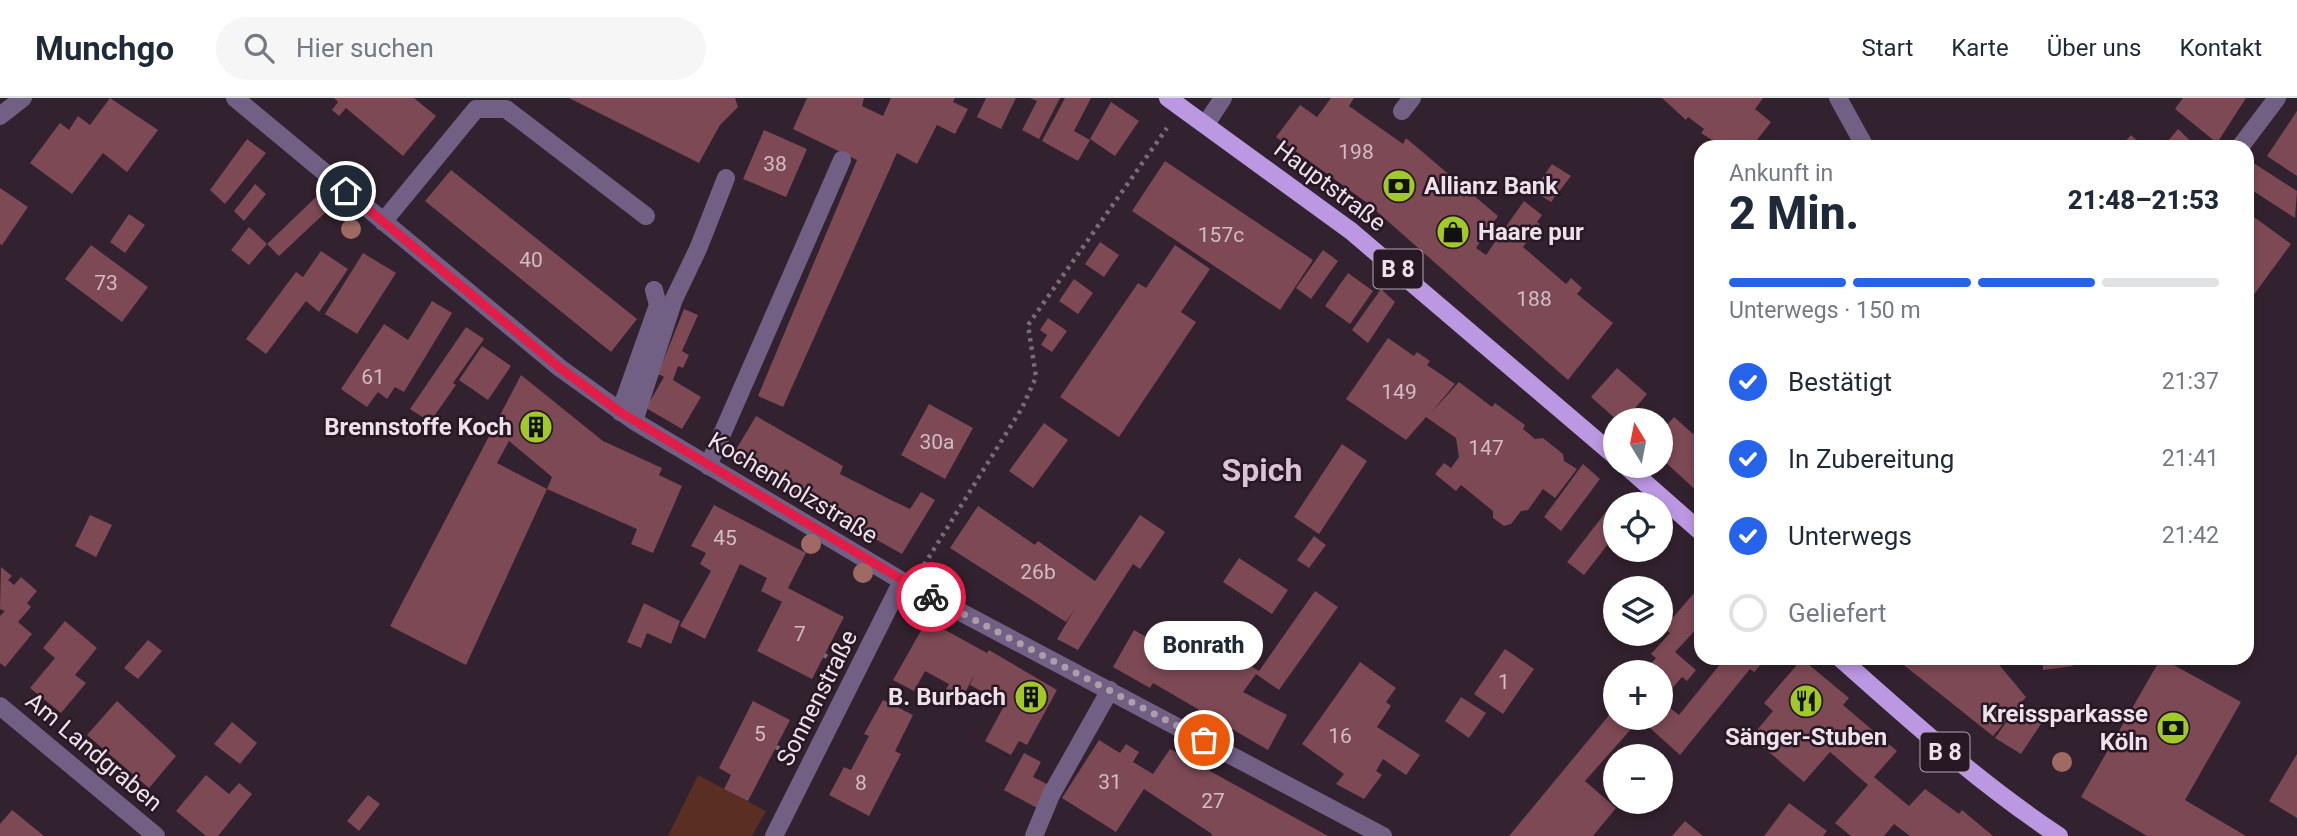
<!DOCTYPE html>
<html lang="de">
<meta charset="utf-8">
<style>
body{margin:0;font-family:Roboto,sans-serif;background:#f6f6f7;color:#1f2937;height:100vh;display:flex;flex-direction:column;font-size:26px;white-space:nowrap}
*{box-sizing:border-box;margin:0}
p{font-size:23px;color:#747a83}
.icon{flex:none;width:38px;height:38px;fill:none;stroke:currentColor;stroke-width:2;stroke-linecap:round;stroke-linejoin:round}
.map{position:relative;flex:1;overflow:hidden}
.drawer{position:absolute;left:1694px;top:42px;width:560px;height:525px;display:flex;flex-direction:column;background:#fff;border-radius:21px;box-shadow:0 4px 10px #0003}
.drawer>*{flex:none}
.needle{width:46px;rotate:350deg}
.controls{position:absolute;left:1603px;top:310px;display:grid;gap:14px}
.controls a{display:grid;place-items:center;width:70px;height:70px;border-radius:50%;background:#fff;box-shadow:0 4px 10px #0003;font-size:35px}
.pin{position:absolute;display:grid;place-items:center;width:60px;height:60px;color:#fff;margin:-30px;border:4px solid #fff;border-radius:50%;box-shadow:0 2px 7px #0007}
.courier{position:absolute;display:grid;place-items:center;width:70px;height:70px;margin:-35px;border:5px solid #e11d48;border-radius:50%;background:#fff;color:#222;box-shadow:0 2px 9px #0007}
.bubble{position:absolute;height:49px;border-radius:24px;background:#fff;box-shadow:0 4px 10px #0003;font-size:23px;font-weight:800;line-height:49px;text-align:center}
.head em{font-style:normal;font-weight:800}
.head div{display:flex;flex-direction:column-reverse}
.head{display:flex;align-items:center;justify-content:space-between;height:119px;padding:0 35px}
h1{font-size:46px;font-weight:800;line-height:52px}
.bar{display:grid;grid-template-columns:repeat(4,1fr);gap:10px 7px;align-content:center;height:84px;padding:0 35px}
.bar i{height:9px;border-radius:5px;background:#e0e1e3}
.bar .current{background:#2563eb}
.bar p{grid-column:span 4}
ol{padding:0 35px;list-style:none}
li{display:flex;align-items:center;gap:21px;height:77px}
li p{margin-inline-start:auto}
li .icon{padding:7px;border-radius:50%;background:#2563eb;color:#fff;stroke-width:4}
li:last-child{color:#747a83}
li i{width:38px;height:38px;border:4px solid #e0e1e3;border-radius:50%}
header{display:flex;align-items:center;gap:42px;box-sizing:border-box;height:98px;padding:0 35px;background:#fff;border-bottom:2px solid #e0e1e3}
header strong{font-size:33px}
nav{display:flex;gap:38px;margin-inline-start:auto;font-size:24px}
.search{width:490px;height:63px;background:#f6f6f7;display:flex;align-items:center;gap:18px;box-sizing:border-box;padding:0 24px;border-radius:38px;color:#747a83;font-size:26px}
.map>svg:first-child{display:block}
.green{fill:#5a2e23}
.building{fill:#7d4955}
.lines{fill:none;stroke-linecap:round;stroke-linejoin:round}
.path{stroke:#7a6b76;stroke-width:4.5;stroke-dasharray:3.5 5;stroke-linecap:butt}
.minor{stroke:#716084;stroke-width:18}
.major{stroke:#bc97e2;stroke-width:18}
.tree{fill:#9f6a64}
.done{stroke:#ac9ea8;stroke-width:7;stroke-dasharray:0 12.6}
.route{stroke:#e11d48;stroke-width:9}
.labels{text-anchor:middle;stroke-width:5;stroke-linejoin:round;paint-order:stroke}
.number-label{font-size:21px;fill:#d2bcc5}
.shield{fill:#281724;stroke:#b3a5af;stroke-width:2}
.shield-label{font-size:23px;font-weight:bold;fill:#eee2ea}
.street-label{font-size:24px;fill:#eee2ea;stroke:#281724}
.poi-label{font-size:24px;font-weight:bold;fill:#eee2ea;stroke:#281724;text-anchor:end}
.district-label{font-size:32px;font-weight:bold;fill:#dac2d3;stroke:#281724}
</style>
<header>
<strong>Munchgo</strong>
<div class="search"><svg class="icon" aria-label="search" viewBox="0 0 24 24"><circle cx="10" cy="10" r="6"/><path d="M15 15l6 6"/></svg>Hier suchen</div>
<nav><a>Start</a><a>Karte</a><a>Über uns</a><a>Kontakt</a></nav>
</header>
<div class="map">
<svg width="2297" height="738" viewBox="0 0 2297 738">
<rect width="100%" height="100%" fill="#32212e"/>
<path class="green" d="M698,677L766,713L752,738H668Z"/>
<path class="building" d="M110,0L158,32L127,74L103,55L72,96L30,65L60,25L69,32L78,18L90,27Z
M334,0H414L436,18L403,58L346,10L339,18L332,12L338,4Z
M569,0H735L738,9L720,27L699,65Z
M807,0H864L862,8L883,18L891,0H955L953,4L968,11L955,36L937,27L917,66L897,55L783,309L758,298L857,62L793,31Z
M986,0H1016L1001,31L977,19Z
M1030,0H1060L1039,41L1022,32L1037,3Z
M1065,0H1091L1074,33L1090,42L1078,63L1042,43Z
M1331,0H1354L1349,8L1403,46L1406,40L1498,118L1476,150L1486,157L1524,103L1542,117L1537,124L1540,126L1523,149L1566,186L1571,180L1582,190L1577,196L1613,225L1568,282L1366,104L1276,39L1300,7L1317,19Z
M1662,0H1763L1755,11L1771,24L1757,42L1765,49H1723L1701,35L1704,31L1688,19L1686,22Z
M2183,0H2246L2217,45L2175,11Z
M1111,4L1139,23L1115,58L1090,41Z
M2297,13V78L2267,58Z
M2178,31L2197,49H2163Z
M764,32L807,51L786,99L743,81Z
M2131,37L2144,49H2120Z
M247,41L266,55L225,106L210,92Z
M1165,63L1313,162L1280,212L1132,113Z
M2252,64L2297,93L2295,120L2247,89V70Z
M1552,66L1571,78L1551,104L1533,93Z
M451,72L637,221L611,254L425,103Z
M255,86L266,96L244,123L234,113Z
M0,90L28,109L2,147L0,146Z
M316,99L328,112L279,158L267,146Z
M2247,114L2291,146L2247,206V157L2252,149L2247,145Z
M129,116L145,127L125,155L110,144Z
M249,129L267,146L249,167L231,152Z
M1100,144L1119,157L1104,179L1085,166Z
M91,147L148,189L122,224L65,181Z
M1175,147L1210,171L1181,214L1196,224L1119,339L1060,299L1138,185L1146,190Z
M1323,152L1338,163L1311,201L1296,190Z
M321,153L348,171L319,214L306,203L266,256L246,241L296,174L303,179Z
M363,155L396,175L357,236L325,216Z
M1348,175L1373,193L1350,226L1325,208Z
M1074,181L1093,195L1078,216L1059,203Z
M1381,191L1395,204L1368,245L1352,232Z
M432,203L452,215L404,294L395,289L387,301L378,294L367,309L341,291L384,226L408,242Z
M684,211L698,217L682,253L689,257L683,270L678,268L673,282L701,299L682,331L646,310L664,279L658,276Z
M1048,220L1067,233L1052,254L1041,247L1047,237L1040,232Z
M466,229L484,241L453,285L456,287L430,324L410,311Z
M1388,240L1414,258L1417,254L1430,263L1427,267L1455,286L1429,317L1459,284L1492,309L1495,305L1525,327L1523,331L1535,341L1543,340L1563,356L1564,363L1577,371L1555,400L1543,391L1528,412L1521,413L1511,426L1504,428L1493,420V413L1461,387L1456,393L1435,376L1444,365L1451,370L1459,359L1456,340L1426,319L1406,342L1346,301Z
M482,248L511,268L488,302L459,282Z
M1617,270L1647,296L1625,322H1617L1591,299Z
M521,277L603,343L662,370L659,377L682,388L653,455L631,446L637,431L547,391L552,379L509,343L497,365L547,391L466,567L390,528Z
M929,306L973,330L945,381L901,357Z
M756,318L843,368L840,376L893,403L910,411L921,394L935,402L902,456L731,360Z
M1674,319L1693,336L1701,327V397L1661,360V334Z
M1044,325L1068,342L1033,390L1009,373Z
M1342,346L1367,363L1319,436L1294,419Z
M1583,366L1600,381L1561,433L1544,419Z
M1616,401L1622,406H1615V437L1584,477L1567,464Z
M714,407L806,455L788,490L844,519L812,581L757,553L782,504L761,493L767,480L740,466L705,541L680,528L711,473L700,466L706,455L691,448Z
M978,408L1035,447L1038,443L1095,483L1140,417L1165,434L1140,471L1133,466L1078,552L1057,541L1076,509L1066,524L950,450Z
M90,417L112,427L96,459L75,448Z
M1314,438L1326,447L1309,470L1297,462Z
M1239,460L1288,492L1272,516L1223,484Z
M1,469L12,478L8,482L14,487L21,479L37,493L27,505L31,509L18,524L32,536L5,569L0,565V518L5,513L0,511Z
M1701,487V526L1675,554L1696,572L1687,583L1682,579L1661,603L1679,617L1725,560H1767L1754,574L1750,571L1680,657L1640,621L1585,683L1616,710L1593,738H1509L1615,610V620H1661V574H1644L1656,560L1651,556L1670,535L1664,530Z
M1315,493L1338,509L1279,592L1256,576L1243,594L1287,617L1268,652L1153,585L1150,590L1113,569L1134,532L1155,544L1157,539L1172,547L1169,552L1175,555L1190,532L1259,573Z
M644,505L680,523L671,546L647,535L641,550L627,544Z
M927,522L987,555L989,552L1057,592L1027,647L1019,643L1011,657L985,643L1005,606L970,587L975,576L961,602L945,593L949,586L925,573L914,593L893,582Z
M65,523L97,550L75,577L86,585L61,615L30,590L55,560L43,550Z
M148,542L162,553L138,581L124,570Z
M1505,551L1534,571L1503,616L1474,596Z
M1895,560H1988L1993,565L1996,563L2026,599L1993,638Z
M2042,560H2072L2073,568L2043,572Z
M2161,560L2241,604L2185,702L2246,738H2147L2081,699Z
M1802,561L1849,600L1843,607L1897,653L1874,679L1909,708L1925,691L1959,716L1962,712L1993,738H1910L1894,726L1884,738H1851L1835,725L1868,687L1830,654L1804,684L1751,639L1773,613L1764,605Z
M1360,564L1396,590L1386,604L1391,608L1377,629L1420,657L1406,677L1383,661L1376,673L1382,677L1364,701L1336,686L1344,676L1302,646Z
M1461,599L1486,615L1469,640L1445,623Z
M883,602L913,617L895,653L901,656L869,718L829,697L844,669L851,672L869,638L864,636Z
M117,603L176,658L149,690L87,637Z
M753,603L790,622L748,703L724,691L731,677L719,670Z
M2019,606L2043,623L2021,656L1995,640Z
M232,624L257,645L240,666L214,646Z
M1099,642L1120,655L1126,646L1139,654L1133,664L1153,676L1170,651L1328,738H1211L1212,736L1144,691L1116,734L1062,700Z
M1024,655L1041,664L1033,679L1049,687L1037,710L1004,692Z
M2297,656V720L2269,703Z
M206,677L229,696L239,685L252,696L218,738H206L176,713Z
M368,697L380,706L359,733L347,723Z
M1789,705L1827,733L1823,738H1764Z
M12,712L44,738H0V726Z
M1685,723L1703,738H1672Z"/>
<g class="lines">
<path class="path" d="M924,467L1022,310L1036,279L1028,227L1167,30
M824,557L835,564
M776,649L788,655"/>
<path class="minor" d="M235,0L560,270L634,323L902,483L1383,738
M1838,0L1863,45
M1402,13L1412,0
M0,18L23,0
M1206,26L1223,0
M2240,49L2277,0
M383,124L476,11H506L646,118
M620,314L658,207L654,192
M634,323L674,201L698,151L726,80
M708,368L842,62
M0,608L156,738
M774,738L902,483
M1034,738L1051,697L1110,592"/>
<path class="major" d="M1168,0L1351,133L1615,358
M1626,368L1701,434
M1840,560C1911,623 1979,685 2059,738"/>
</g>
<g class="tree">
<circle cx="351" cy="131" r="10"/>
<circle cx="811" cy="446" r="10"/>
<circle cx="863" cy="475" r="10"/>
<circle cx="2062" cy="664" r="10"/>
</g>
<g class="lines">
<path class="done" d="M931,499L1204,642"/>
<path class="route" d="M346,93L560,270L620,314L931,499"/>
</g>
<defs>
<symbol id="bank-disc" viewBox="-11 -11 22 22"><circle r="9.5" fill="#a1c929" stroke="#281724"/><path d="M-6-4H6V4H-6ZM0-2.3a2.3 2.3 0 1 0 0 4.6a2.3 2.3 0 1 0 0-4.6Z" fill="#111"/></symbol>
<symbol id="shop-disc" viewBox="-11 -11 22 22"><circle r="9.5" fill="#a1c929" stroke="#281724"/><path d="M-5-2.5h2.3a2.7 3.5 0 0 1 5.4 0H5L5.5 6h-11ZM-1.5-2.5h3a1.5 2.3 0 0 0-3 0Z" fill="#111"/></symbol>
<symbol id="building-disc" viewBox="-11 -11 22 22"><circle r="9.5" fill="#a1c929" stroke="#281724"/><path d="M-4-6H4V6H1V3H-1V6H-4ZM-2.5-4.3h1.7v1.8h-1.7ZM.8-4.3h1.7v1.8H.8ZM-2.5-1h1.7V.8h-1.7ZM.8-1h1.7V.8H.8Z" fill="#111"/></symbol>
<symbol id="restaurant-disc" viewBox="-11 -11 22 22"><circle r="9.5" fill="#a1c929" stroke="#281724"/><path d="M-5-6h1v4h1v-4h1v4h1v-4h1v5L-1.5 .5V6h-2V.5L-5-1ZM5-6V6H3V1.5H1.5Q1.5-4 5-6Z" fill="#111"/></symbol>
</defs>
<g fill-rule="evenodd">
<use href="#bank-disc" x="1380" y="69" width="38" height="38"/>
<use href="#shop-disc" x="1434" y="115" width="38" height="38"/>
<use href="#building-disc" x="517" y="310" width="38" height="38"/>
<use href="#building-disc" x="1012" y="580" width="38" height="38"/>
<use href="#restaurant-disc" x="1787" y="584" width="38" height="38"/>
<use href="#bank-disc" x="2154" y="611" width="38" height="38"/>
</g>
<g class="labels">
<g class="number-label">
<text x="1356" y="61">198</text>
<text x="775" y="73">38</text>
<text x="1221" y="144">157c</text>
<text x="531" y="169">40</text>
<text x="106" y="192">73</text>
<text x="1534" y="208">188</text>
<text x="373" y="286">61</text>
<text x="1399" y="301">149</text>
<text x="937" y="351">30a</text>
<text x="1486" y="357">147</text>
<text x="725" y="447">45</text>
<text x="1038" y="481">26b</text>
<text x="800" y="543">7</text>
<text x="1504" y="591">1</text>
<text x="760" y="643">5</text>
<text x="1340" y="645">16</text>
<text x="1110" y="691">31</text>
<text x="861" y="692">8</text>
<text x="1213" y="710">27</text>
</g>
<g class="shield">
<rect x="1373.5" y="151.5" width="49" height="39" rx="5"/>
<rect x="1920.5" y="634.5" width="49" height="39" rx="5"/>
</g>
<g class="shield-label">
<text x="1398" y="179">B 8</text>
<text x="1945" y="662">B 8</text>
</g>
<g class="street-label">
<text transform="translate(1330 88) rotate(37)" y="8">Hauptstraße</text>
<text transform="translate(793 390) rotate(31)" y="8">Kochenholzstraße</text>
<text transform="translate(817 600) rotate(-63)" y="8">Sonnenstraße</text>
<text transform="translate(94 654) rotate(40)" y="8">Am Landgraben</text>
</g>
<g class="poi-label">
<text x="1424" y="96" text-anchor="start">Allianz Bank</text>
<text x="1478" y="142" text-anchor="start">Haare pur</text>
<text x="512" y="337">Brennstoffe Koch</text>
<text x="1006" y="607">B. Burbach</text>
<text x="2148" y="624">Kreissparkasse<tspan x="2148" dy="28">Köln</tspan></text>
<text x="1806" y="647" text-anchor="middle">Sänger-Stuben</text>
</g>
<g class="district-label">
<text x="1262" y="383">Spich</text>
</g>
</g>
</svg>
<div class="controls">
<a><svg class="needle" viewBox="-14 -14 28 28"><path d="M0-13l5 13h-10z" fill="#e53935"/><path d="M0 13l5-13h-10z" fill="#747a83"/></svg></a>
<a><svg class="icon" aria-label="locate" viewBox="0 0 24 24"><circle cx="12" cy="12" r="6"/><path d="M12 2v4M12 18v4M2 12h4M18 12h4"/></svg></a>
<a><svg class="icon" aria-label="layers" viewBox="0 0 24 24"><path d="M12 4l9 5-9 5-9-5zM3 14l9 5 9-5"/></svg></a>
<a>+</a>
<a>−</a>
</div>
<div class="pin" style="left:1204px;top:642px;background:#ea580c"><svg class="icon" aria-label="bag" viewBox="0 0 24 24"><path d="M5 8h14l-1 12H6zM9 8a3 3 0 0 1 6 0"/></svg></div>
<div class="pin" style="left:346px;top:93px;background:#1f2937"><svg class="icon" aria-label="home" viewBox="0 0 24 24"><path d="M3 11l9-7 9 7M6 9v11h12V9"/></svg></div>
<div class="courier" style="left:931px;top:499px"><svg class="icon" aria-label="bike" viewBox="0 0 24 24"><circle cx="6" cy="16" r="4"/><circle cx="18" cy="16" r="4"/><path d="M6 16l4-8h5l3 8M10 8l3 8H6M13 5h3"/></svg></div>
<div class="bubble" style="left:1144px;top:523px;width:119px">Bonrath</div>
<section class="drawer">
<div class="head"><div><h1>2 Min.</h1><p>Ankunft in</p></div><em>21:48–21:53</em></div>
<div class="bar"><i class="current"></i><i class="current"></i><i class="current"></i><i></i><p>Unterwegs · 150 m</p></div>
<ol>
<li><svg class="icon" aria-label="check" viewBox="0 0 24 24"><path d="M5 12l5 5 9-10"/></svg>Bestätigt<p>21:37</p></li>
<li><svg class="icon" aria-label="check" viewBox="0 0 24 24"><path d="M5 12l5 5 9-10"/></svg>In Zubereitung<p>21:41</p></li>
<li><svg class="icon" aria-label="check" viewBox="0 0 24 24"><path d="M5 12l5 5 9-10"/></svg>Unterwegs<p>21:42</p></li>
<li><i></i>Geliefert</li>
</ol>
</section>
</div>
